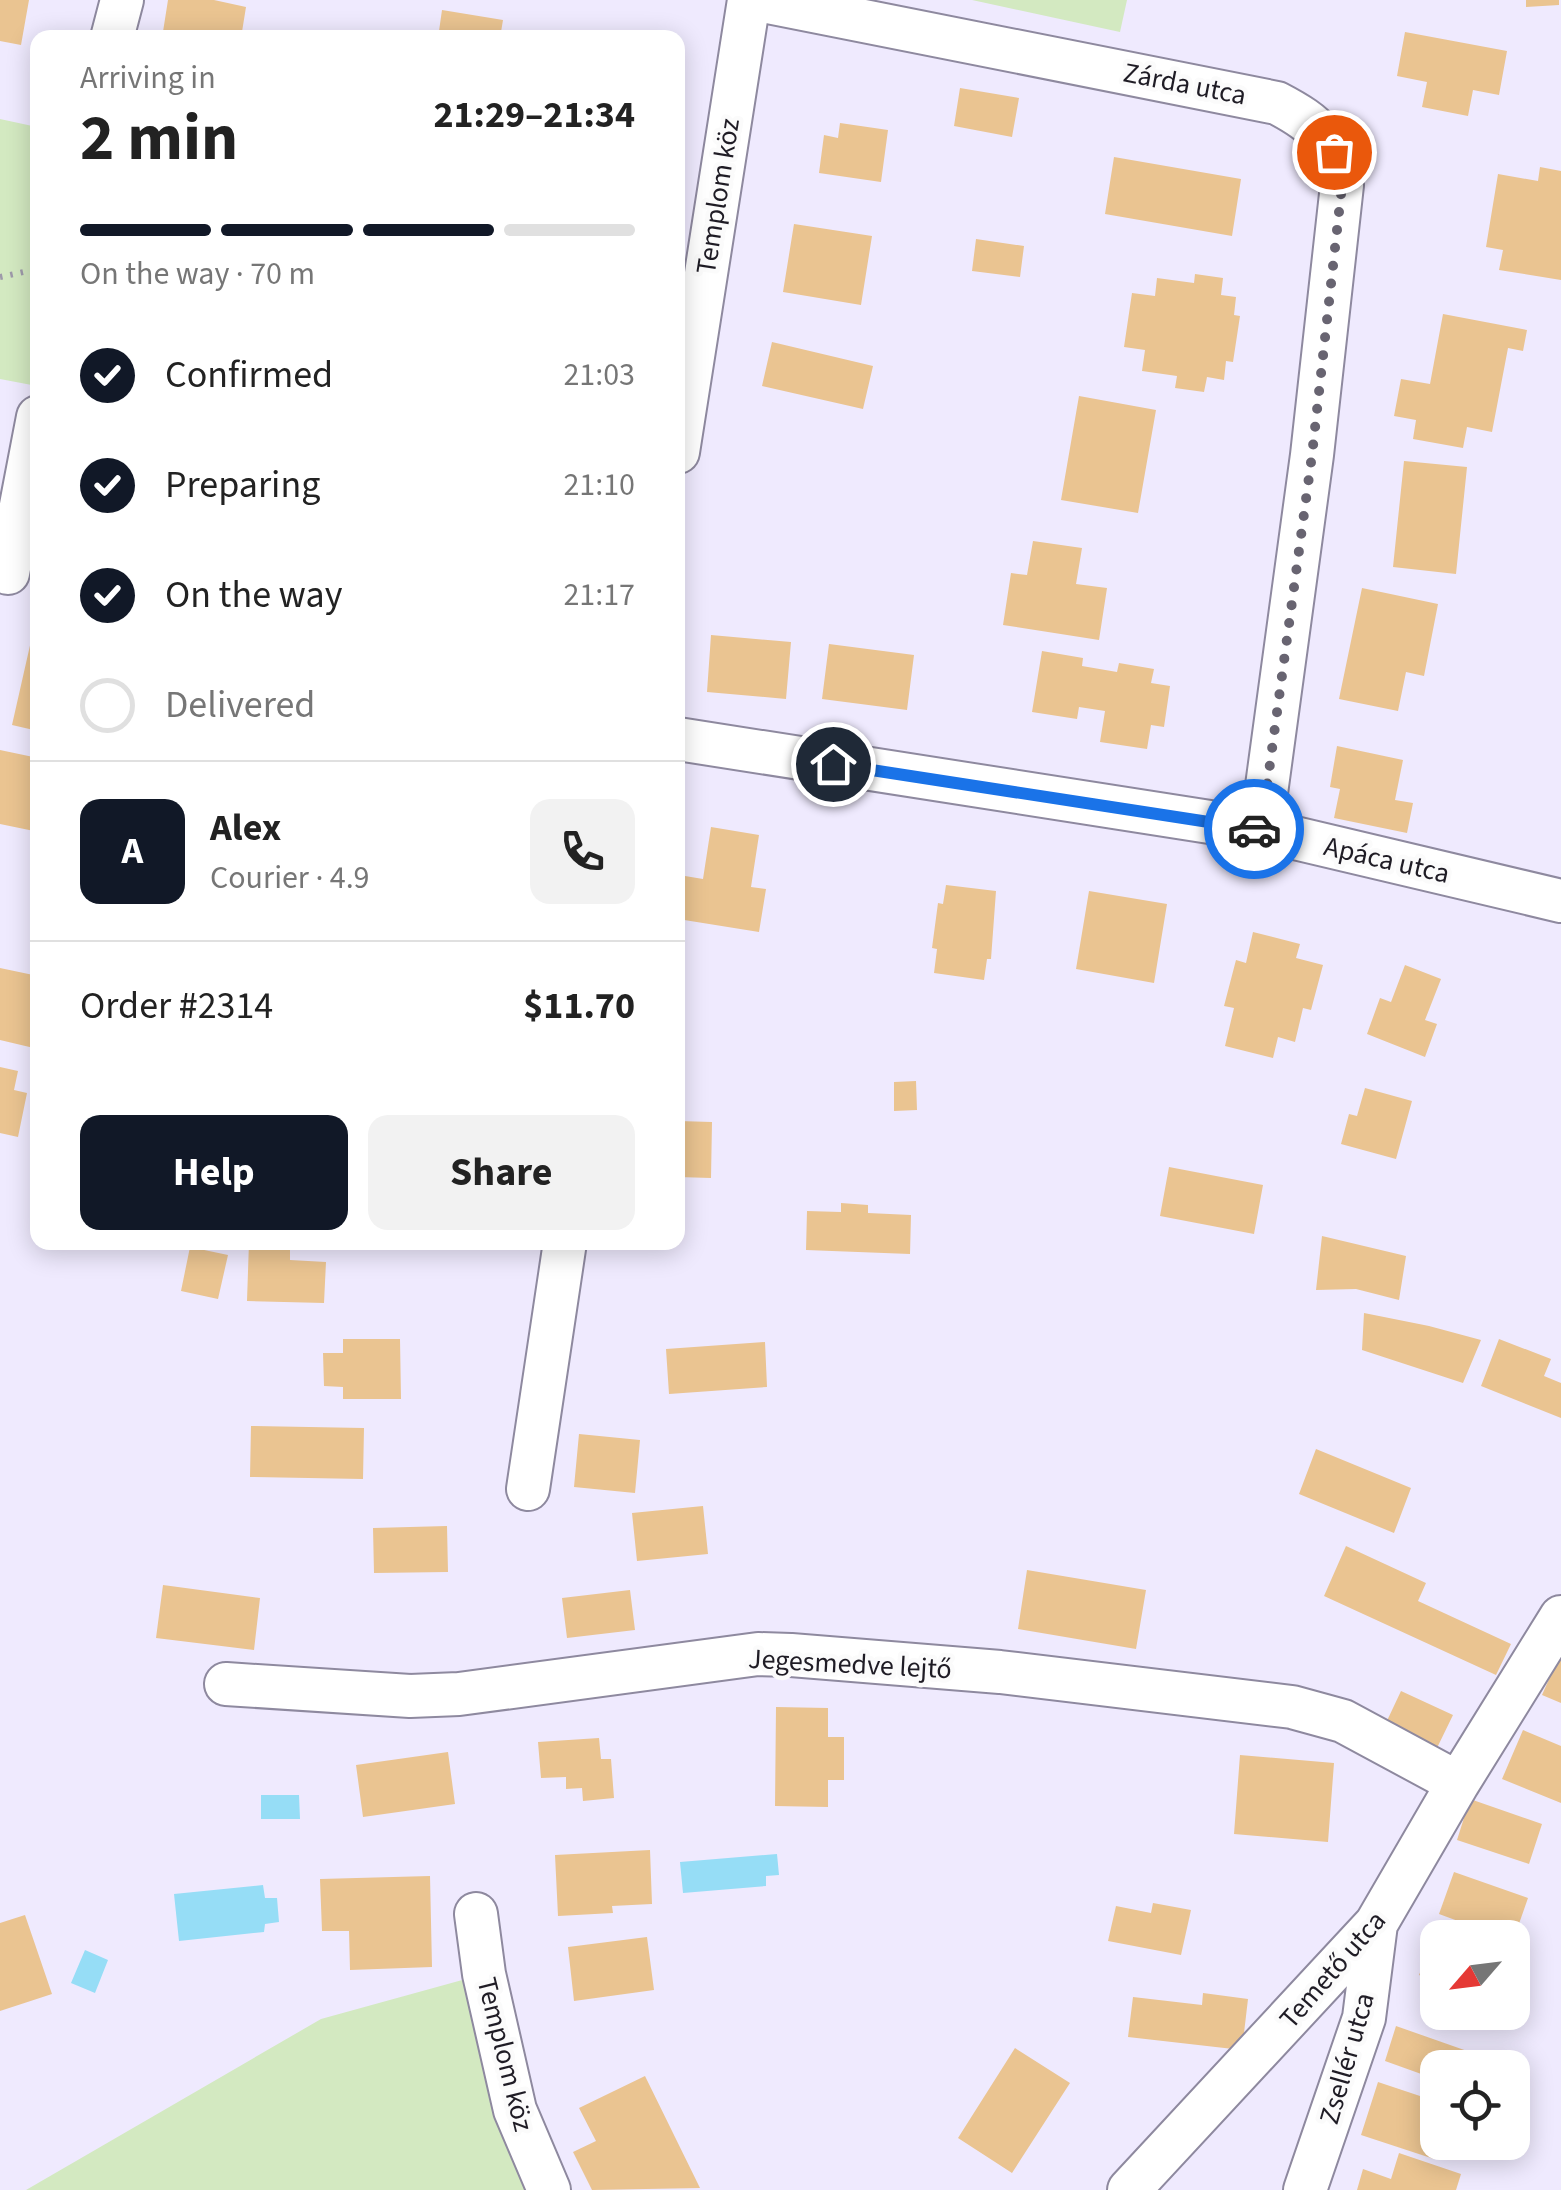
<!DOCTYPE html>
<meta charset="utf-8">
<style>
body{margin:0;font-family:"Source Sans 3",sans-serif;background:#f2f2f2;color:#222;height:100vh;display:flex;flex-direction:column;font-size:38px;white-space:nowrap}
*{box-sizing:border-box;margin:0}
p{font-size:32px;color:#767676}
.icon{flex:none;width:55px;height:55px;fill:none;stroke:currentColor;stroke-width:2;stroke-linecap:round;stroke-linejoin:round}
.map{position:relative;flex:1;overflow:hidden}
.details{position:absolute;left:30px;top:30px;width:655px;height:1220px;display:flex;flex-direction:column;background:#fff;border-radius:20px;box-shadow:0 5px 25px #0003}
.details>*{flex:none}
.needle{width:65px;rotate:242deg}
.tools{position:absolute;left:1420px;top:1920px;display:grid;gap:20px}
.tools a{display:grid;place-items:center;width:110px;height:110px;border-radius:20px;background:#fff;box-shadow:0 5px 25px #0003;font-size:50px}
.pin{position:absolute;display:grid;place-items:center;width:85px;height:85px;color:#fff;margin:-42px;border:5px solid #fff;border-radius:50%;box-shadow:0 2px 10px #0007}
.courier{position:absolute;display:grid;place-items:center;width:100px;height:100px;margin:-50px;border:8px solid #1a73e8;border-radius:50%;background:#fff;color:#222;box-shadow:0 2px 12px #0007}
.headline em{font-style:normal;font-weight:700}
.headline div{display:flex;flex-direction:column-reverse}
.headline{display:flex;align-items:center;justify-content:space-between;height:170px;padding:0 50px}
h1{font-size:65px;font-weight:700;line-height:75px}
.bar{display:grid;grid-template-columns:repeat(4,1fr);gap:15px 10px;align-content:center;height:120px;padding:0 50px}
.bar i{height:12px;border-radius:8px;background:#e0e0e0}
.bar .selected{background:#111827}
.bar p{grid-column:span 4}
.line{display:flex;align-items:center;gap:25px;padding:0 50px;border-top:2px solid #e0e0e0}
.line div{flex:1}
.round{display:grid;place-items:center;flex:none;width:105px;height:105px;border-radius:20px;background:#f2f2f2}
ol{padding:0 50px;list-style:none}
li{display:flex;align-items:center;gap:30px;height:110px}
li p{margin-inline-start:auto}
li .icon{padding:10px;border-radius:50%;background:#111827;color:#fff;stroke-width:4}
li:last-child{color:#767676}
li i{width:55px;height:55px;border:5px solid #e0e0e0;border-radius:50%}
.action{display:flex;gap:20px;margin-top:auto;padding:20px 50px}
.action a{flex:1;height:115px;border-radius:20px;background:#111827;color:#fff;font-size:40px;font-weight:700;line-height:115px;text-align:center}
.action a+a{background:#f2f2f2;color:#222}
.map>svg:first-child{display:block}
.green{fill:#d3e9c1}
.water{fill:#96ddf6}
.building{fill:#eac491}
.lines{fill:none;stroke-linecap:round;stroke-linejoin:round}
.minor-casing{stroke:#8e899f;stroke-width:46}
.path{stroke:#9e9aaa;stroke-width:6;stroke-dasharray:2.5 8;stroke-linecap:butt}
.minor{stroke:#fff;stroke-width:42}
.done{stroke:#686471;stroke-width:10;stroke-dasharray:0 18}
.route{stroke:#1a73e8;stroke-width:12}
.labels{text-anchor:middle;stroke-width:9;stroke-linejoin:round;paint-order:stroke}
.street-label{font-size:28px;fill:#1f1c25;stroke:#fbfbfb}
</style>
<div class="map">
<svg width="1561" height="2190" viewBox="0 0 1561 2190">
<rect width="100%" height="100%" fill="#efeafe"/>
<path class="green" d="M972,0H1127L1120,32Z
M0,119L37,127V386L0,379Z
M484,1974L549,2190H26L321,2019Z"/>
<path class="water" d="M261,1795H299L300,1819H261Z
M777,1854L779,1875L766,1876V1886L683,1893L680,1862Z
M263,1885L265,1898H277L279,1922L265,1924L264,1932L179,1941L174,1894Z
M85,1950L108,1960L95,1993L71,1983Z"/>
<path class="building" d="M0,0H29L21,45L0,41Z
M168,0H214L246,7L241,38H162Z
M1526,0H1559V5L1526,7Z
M442,10L503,20L500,38H438Z
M1405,32L1507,51L1499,95L1473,90L1468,116L1422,107L1427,82L1397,76Z
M960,88L1019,98L1012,137L954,126Z
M840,123L888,130L881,182L819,173L824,135L838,138Z
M1114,157L1241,179L1232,236L1105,214Z
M1540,167L1561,171V280L1499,270L1503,250L1486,247L1498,174L1538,181Z
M794,224L872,236L861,305L783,292Z
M976,239L1024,246L1020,277L972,271Z
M1195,274L1223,278L1221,295L1236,297L1234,315L1240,316L1233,362L1226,361L1224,380L1207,377L1204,392L1175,388L1177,376L1142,371L1145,350L1124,347L1132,293L1155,296L1157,278L1194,283Z
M1443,314L1527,330L1523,351L1508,348L1492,432L1467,427L1463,448L1413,439L1416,420L1394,416L1401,379L1430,384Z
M772,342L873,366L863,409L762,386Z
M1079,396L1156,410L1138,513L1061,500Z
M1404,461L1467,467L1456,574L1393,567Z
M1033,541L1082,548L1076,584L1107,588L1099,640L1003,625L1011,573L1027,575Z
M1362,588L1438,604L1424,676L1406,672L1398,711L1339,699Z
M711,635L791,642L786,699L707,692Z
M31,641L38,643V731L12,725Z
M829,644L914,655L907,710L822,699Z
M1042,651L1083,658L1082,666L1117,672L1119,663L1154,669L1151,683L1170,686L1164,727L1151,725L1147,749L1100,742L1105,711L1079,707L1077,719L1032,712Z
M1337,746L1403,760L1395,800L1413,803L1407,833L1334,818L1340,789L1330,787Z
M0,750L38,758V815L34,831L0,824Z
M711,827L759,835L751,887L766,889L759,932L678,919L685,876L703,879Z
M946,885L996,891L991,959H987L984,980L934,973L937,949L932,948L938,903L943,904Z
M1089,891L1167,904L1154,983L1076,969Z
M1253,932L1300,944L1296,958L1323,965L1311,1010L1303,1008L1295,1042L1278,1037L1273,1058L1225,1046L1234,1008L1224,1006L1236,960L1246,963Z
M1405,965L1441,979L1425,1020L1437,1024L1425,1057L1367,1034L1380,998L1391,1002Z
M0,968L38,976V1049L0,1040Z
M0,1067L18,1071L14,1090L27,1093L18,1137L0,1133Z
M916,1081L917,1110L894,1111V1082Z
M1365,1088L1412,1101L1396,1159L1341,1144L1349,1114L1357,1116Z
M678,1121L712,1122L711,1178L678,1177Z
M1169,1167L1263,1185L1254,1234L1160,1216Z
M841,1203L868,1205V1213L911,1215L910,1254L806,1250L807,1211L841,1212Z
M1322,1236L1406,1256L1399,1300L1356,1289L1316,1290Z
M249,1242H290V1260L326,1262L324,1303L247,1301Z
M190,1247L228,1255L218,1299L181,1291Z
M1364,1313L1429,1326L1481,1340L1463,1383L1362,1350Z
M343,1339H400L401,1399H343V1387L324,1386L323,1353H343Z
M1499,1339L1551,1359L1544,1376L1561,1383V1418L1481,1386Z
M765,1342L767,1387L669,1394L666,1349Z
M251,1426L364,1428L363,1479L250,1477Z
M579,1434L640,1440L635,1493L574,1487Z
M1316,1449L1411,1488L1394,1533L1299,1494Z
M703,1506L708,1554L637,1561L632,1513Z
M447,1526L448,1572L374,1573L373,1528Z
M1346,1546L1426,1583L1418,1601L1511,1644L1496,1675L1324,1596Z
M1027,1570L1146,1590L1136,1649L1018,1629Z
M163,1585L260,1598L254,1650L156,1638Z
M630,1590L635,1630L567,1638L562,1598Z
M1561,1652V1703L1542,1695Z
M1401,1691L1453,1715L1436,1750L1385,1725Z
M776,1707L828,1708V1737H844V1780H828V1807L775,1806Z
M1523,1730L1561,1746V1803L1502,1779Z
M599,1738L601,1759H611L614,1798L583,1801L582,1788L566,1789V1777L541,1778L538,1742Z
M448,1752L455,1804L363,1817L356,1765Z
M1240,1755L1334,1763L1328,1842L1234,1834Z
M1470,1799L1542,1824L1529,1864L1457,1840Z
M650,1850L652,1904L612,1906L613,1913L558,1916L555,1855Z
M1454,1872L1528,1898L1514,1938H1504L1439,1914Z
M430,1876L432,1967L350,1970L349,1931H322L320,1879Z
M1153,1903L1191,1910L1181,1955L1108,1941L1116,1906L1151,1913Z
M25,1915L52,1994L0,2011V1923Z
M647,1937L654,1990L574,2001L568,1947Z
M1434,1938L1438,1940V1983L1419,1975Z
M1203,1993L1248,1999L1242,2050L1128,2037L1133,1997L1202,2005Z
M1396,2026L1470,2052L1464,2068H1438V2080L1385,2061Z
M1015,2048L1070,2083L1012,2173L958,2138Z
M645,2076L700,2188L592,2190L573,2152L596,2141L579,2108Z
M1378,2082L1438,2102L1440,2142L1434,2159L1361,2135Z
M1399,2153L1461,2174L1456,2190H1357L1363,2169L1391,2179Z"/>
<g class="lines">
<defs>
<path id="minor" d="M758,0L1277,103C1319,125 1331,138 1342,185L1312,455L1261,830
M112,38L122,0
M678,452L749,0
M8,573L38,417
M678,739L1261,830L1561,901
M528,1489L565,1242
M226,1684L410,1696L459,1694L758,1654L791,1655L1000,1672L1292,1707L1343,1721L1458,1783
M476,1914L484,1974L515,2110L549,2190
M1129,2190L1376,1924L1458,1783L1561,1617
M1305,2190L1364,2018L1376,1924"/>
</defs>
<use href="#minor" class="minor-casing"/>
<path class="path" d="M0,277L38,269"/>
<use href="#minor" class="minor"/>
</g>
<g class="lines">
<path class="done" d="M1254,829L1261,830L1312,455L1342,185L1334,152"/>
<path class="route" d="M833,764L1254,829"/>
</g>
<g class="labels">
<g class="street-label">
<text transform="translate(1185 83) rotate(11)" y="10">Zárda utca</text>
<text transform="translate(717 196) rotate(-81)" y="10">Templom köz</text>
<text transform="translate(1387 859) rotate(13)" y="10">Apáca utca</text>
<text transform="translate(850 1663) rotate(3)" y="10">Jegesmedve lejtő</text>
<text transform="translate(1332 1969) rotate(-49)" y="10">Temető utca</text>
<text transform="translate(506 2054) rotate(76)" y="10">Templom köz</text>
<text transform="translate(1346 2058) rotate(-74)" y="10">Zsellér utca</text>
</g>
</g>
</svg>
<div class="tools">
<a><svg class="needle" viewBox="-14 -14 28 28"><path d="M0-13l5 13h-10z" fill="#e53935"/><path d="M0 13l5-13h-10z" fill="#767676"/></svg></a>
<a><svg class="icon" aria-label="locate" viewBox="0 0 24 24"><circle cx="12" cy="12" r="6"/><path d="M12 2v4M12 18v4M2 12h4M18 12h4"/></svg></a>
</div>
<div class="pin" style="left:1334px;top:152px;background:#ea580c"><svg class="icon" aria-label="bag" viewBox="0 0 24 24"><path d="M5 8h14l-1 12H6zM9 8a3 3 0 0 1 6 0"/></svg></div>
<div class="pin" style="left:833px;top:764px;background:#1f2937"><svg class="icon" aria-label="home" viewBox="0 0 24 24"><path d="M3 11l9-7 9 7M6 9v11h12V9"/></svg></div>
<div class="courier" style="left:1254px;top:829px"><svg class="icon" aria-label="car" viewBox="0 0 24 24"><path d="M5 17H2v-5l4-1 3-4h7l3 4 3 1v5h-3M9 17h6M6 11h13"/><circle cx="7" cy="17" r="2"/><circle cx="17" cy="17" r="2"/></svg></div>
<section class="details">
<div class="headline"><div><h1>2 min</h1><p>Arriving in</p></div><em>21:29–21:34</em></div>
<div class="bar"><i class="selected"></i><i class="selected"></i><i class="selected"></i><i></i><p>On the way · 70 m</p></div>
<ol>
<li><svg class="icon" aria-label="check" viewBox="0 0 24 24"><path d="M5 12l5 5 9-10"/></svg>Confirmed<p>21:03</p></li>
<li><svg class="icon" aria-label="check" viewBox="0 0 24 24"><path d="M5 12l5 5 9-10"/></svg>Preparing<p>21:10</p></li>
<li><svg class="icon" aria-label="check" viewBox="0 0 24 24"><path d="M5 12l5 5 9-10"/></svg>On the way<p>21:17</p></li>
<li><i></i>Delivered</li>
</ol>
<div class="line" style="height:180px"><b class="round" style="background:#111827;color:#fff">A</b><div><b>Alex</b><p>Courier · 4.9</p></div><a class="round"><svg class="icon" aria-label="phone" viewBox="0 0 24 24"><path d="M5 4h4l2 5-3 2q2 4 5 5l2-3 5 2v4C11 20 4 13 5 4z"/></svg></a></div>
<div class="line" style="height:130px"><div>Order #2314</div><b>$11.70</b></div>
<div class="action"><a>Help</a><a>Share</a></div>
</section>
</div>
